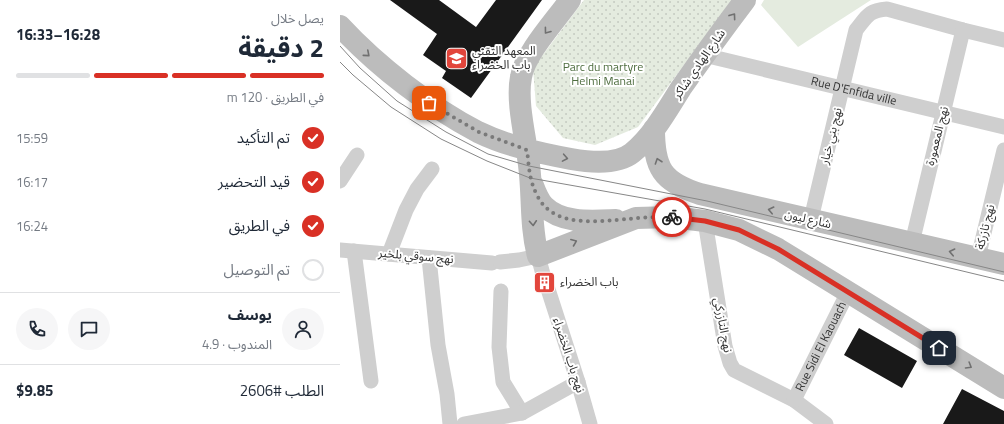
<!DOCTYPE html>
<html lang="ar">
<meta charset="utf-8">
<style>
body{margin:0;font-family:"Titillium Web","Noto Sans Arabic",sans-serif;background:#f6f6f7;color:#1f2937;direction:rtl;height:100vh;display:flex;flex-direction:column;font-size:15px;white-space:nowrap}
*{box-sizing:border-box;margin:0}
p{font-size:13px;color:#747a83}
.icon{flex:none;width:22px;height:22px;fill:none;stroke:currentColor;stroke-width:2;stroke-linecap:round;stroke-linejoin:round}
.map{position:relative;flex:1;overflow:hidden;direction:ltr}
.panel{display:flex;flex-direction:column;background:#fff;width:340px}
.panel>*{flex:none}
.pin{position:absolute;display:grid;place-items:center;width:34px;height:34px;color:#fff;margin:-17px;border-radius:8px;box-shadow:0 2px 6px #0006}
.courier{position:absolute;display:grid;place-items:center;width:40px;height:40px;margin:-20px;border:3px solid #d93025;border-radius:50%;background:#fff;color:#222;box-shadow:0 1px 5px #0007}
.summary em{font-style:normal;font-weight:700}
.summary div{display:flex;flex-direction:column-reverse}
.summary{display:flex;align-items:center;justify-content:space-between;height:68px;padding:0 16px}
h1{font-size:26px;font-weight:700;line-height:30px}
.bar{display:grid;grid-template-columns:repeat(4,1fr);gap:6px 4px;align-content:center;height:48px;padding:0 16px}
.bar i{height:5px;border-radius:3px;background:#e0e1e3}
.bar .on{background:#d93025}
.bar p{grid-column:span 4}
.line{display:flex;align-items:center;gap:10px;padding:0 16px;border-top:1px solid #e0e1e3}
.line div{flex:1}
.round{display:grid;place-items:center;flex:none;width:42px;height:42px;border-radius:21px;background:#f6f6f7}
ol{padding:0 16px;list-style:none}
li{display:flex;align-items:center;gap:12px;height:44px}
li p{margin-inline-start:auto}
li .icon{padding:4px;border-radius:50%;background:#d93025;color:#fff;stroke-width:4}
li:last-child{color:#747a83}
li i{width:22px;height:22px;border:2px solid #e0e1e3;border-radius:50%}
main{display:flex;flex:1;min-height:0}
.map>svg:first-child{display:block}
.grass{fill:#e4ebdf}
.park{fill:url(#park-dots)}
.building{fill:#191919}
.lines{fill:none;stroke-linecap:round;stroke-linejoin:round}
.street{stroke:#cfcfcf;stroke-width:15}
.secondary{stroke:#bcbcbc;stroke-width:22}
.tram{stroke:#878787;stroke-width:1}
.oneway{stroke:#707070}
.done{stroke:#7a7a7a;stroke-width:4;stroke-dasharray:0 7.2}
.route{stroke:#d93025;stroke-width:5}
.labels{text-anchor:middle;stroke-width:4;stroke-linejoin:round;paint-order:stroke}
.poi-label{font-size:12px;fill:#323232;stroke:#fff;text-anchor:start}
.street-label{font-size:12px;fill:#323232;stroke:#fff}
.park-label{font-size:12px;fill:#4f6e40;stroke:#fff}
</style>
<main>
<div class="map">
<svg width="664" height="424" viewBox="0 0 664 424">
<defs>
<pattern id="park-dots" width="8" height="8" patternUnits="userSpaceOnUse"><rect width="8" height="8" fill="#e4ebdf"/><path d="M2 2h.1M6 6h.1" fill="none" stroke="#c4cac0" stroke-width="1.8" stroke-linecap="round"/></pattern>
</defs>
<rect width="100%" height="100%" fill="#fff"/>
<path class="grass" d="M424,0H531L458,47L421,5Z"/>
<path class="park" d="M244,0H392L298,127L255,145L223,138L196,106L193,68Z"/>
<path class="building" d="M50,0H99L136,27L156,0H202L131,98L102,78L106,71L83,55L97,34Z
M519,328L577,361L562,388L504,355Z
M622,389L664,411V424H603Z"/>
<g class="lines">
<g class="street">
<path id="s1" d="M364,55L664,127"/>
<path d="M0,181L17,155"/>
<path d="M471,219L516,30C528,15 528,11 547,9L623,30L664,40"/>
<path d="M365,221L385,346L390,363L394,370L454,400L486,424"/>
<path d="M572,243L623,30"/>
<path d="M0,250L152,263"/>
<path d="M14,251L31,381"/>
<path d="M49,254L66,210L77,189L92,169"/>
<path d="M89,258L98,345L107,394L110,424"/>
<path d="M638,258L664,150"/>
<path d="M160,262L179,260L198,256L204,278"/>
<path d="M207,286L238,382L250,424"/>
<path d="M161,291L159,347L163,382L182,413"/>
<path id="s2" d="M454,400L508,292"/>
<path d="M124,424L182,413L238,382"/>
</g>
<path class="secondary" d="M230,0C216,20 185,53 181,77C176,102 186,139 189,165C193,195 190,226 198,256L296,218L332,217L365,221L399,230L438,249L664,388
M0,26C37,66 90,107 138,132C167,146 199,153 231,159C248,162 277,165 292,153C313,136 327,110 341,88C362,58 383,29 405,0
M314,129C314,168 322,182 360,194L664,264
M192,183C195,191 198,200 204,206C222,224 252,221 276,220"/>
<path class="tram" d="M0,46L20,68L57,101L106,132L148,154L189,166L367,201L664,272
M0,62L13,75L51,107L101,139L147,161L190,178L365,209L664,281"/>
</g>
<defs><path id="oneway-chevron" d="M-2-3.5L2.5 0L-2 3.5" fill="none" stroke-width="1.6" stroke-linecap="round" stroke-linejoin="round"/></defs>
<g class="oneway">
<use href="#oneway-chevron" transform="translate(393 16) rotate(-54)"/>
<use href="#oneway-chevron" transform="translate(207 31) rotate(127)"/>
<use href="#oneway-chevron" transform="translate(27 54) rotate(41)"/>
<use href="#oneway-chevron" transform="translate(225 158) rotate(10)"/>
<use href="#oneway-chevron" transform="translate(318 161) rotate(-109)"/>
<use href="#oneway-chevron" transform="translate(431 210) rotate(-167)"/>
<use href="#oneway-chevron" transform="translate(193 223) rotate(86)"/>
<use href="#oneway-chevron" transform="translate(234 242) rotate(-22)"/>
<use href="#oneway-chevron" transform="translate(612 252) rotate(-167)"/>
<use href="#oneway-chevron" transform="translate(629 366) rotate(31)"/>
</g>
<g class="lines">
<path class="done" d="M89,103L139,132L187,150C189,166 189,180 197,195C213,229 259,221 289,219C303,217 318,217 332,217"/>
<path class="route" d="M332,217L365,221L399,230L438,249L599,348"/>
</g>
<defs>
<symbol id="school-square" viewBox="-11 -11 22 22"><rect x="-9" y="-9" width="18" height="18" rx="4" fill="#e2463c" stroke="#fff"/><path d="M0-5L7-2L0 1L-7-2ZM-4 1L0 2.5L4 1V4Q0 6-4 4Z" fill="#fff"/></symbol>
<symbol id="building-square" viewBox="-11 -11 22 22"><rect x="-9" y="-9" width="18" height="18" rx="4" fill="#e2463c" stroke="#fff"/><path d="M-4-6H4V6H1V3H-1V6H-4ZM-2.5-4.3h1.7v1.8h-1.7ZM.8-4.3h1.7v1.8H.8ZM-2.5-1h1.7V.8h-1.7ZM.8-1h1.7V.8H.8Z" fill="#fff"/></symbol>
</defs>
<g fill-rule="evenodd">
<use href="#school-square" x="104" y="46" width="25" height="25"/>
<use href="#building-square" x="192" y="270" width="25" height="25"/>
</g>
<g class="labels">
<g class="poi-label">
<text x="132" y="55">المعهد التقني<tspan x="132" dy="14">باب الخضراء</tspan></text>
<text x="220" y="286">باب الخضراء</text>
</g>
<g class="street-label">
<text transform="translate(359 64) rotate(-55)" y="4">شارع الهادي شاكر</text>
<text dy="4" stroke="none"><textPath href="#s1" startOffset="154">Rue D'Enfida ville</textPath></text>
<text transform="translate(491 136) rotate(-76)" y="4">نهج بني خيار</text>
<text transform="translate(597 136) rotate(-76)" y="4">نهج المعمورة</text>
<text transform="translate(468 219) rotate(13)" y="4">شارع ليون</text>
<text transform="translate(645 227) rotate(-76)" y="4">نهج تازركة</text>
<text transform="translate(76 256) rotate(5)" y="4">نهج سوقي بلخير</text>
<text transform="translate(383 325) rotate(79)" y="4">نهج التازركي</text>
<text dy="4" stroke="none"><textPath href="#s2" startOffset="60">Rue Sidi El Kaouach</textPath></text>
<text transform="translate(229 355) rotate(72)" y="4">نهج باب الخضراء</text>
</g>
<g class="park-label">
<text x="263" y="71">Parc du martyre<tspan x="263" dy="14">Helmi Manai</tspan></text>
</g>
</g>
</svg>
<div class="pin" style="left:89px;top:103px;background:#ea580c"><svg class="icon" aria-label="bag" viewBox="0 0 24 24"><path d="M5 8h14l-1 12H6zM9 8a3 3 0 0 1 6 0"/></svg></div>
<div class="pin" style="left:599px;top:348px;background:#1f2937"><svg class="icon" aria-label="home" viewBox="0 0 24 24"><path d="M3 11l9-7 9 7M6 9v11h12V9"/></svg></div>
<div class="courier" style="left:332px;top:217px"><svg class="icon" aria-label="bike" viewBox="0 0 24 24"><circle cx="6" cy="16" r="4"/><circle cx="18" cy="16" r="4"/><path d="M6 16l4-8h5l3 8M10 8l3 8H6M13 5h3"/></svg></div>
</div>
<section class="panel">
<div class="summary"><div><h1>2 دقيقة</h1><p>يصل خلال</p></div><em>16:28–16:33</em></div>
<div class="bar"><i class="on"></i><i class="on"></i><i class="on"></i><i></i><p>في الطريق · 120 m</p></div>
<ol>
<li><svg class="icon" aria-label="check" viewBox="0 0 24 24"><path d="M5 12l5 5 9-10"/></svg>تم التأكيد<p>15:59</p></li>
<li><svg class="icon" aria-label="check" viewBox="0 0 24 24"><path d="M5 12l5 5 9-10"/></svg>قيد التحضير<p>16:17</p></li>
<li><svg class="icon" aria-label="check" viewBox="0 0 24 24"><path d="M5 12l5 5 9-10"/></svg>في الطريق<p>16:24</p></li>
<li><i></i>تم التوصيل</li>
</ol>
<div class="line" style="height:72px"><a class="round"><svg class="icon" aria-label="person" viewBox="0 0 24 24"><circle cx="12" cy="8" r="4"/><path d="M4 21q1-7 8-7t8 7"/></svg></a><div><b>يوسف</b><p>المندوب · 4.9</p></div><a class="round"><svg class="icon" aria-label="chat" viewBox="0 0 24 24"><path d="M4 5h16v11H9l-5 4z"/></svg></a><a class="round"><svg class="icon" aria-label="phone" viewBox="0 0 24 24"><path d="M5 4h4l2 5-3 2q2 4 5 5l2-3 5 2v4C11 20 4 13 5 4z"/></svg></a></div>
<div class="line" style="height:52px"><div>الطلب #2606</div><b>$9.85</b></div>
</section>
</main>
